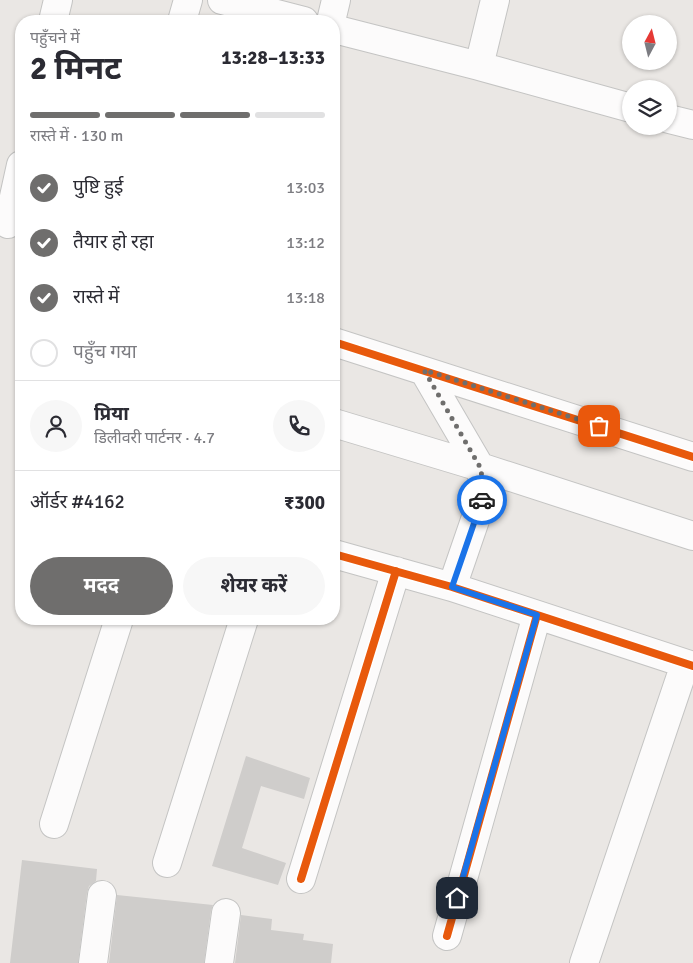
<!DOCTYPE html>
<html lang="hi">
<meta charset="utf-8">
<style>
body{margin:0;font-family:Signika,"Noto Sans Devanagari",sans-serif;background:#f7f7f7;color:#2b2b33;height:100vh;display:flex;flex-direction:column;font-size:19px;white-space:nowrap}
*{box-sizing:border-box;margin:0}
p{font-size:16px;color:#7c7c81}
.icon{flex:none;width:28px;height:28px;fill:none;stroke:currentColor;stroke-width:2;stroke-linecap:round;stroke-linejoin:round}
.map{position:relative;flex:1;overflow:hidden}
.drawer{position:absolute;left:15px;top:15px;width:325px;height:610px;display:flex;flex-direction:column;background:#fff;border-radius:20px;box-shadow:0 1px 4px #0004}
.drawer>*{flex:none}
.needle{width:32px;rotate:7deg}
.fabs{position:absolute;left:622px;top:15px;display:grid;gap:10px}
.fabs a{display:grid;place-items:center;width:55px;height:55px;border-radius:50%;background:#fff;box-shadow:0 1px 4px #0004;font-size:25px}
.pin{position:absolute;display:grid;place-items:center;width:42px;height:42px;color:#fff;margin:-21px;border-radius:10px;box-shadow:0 2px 8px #0006}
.courier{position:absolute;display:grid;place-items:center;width:50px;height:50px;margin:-25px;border:4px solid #1a73e8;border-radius:50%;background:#fff;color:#222;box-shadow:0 1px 6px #0007}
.headline em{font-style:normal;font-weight:700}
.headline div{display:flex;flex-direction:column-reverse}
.headline{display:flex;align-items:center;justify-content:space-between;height:85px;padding:0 15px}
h1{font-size:32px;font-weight:700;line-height:38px}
.bar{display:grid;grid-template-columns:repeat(4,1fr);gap:8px 5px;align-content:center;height:60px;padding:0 15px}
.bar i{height:6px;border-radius:4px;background:#e1e1e2}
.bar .selected{background:#6f6e6d}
.bar p{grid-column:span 4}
.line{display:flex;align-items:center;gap:12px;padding:0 15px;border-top:1px solid #e1e1e2}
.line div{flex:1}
.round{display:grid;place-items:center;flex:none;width:52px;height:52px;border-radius:26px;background:#f7f7f7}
ol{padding:0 15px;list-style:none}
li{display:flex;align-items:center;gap:15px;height:55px}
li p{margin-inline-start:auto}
li .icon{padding:5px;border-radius:50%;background:#6f6e6d;color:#fff;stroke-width:4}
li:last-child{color:#7c7c81}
li i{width:28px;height:28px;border:2px solid #e1e1e2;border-radius:50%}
.cta{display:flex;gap:10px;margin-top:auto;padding:10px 15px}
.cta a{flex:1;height:58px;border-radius:30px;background:#6f6e6d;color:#fff;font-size:20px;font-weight:700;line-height:58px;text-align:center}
.cta a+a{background:#f7f7f7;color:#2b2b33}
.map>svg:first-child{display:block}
.building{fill:#cfcdcb}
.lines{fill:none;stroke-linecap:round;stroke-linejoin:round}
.minor-casing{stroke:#c4c4c3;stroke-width:30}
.minor{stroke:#fcfbfb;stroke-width:28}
.cycleway-casing{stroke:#fff;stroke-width:11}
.cycleway{stroke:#e8590c;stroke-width:8}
.done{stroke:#6f6e6d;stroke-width:5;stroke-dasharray:0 9}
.route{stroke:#1a73e8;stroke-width:6}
</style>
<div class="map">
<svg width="693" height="963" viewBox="0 0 693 963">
<rect width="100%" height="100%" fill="#eae7e4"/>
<path class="building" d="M246,756L310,778L304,799L261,786L242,848L286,863L278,885L212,866Z
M22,860L97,869L96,881L89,886L87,893L78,963H10Z
M117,895L213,905L211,911L204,963H109Z
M241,915L272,919L271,930L304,934L303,940L333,944L331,963H235Z"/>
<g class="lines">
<defs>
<path id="minor" d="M222,0L304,21
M495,0L479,66L631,108
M53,21L58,0
M182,21L188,0
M331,21L336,0
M334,29L479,66
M669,119L693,125
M8,224L21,165
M334,342L693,457
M424,371L480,467L485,491L452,587
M334,423L480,467L693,536
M334,554L452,587L693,666
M54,824L119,619
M167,863L244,619
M301,879L396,571
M447,936L537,615
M93,963L102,895
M219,963L226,913
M584,963L685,664"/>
</defs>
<use href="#minor" class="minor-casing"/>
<use href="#minor" class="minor"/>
<defs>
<path id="cycleway" d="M334,342L693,457
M334,554L452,587L693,666
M301,879L396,571
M447,936L537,615"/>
</defs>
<use href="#cycleway" class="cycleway-casing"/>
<use href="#cycleway" class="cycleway"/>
</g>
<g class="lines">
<path class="done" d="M482,500L485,491L480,467L424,370L599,426"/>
<path class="route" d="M457,898L537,615L452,587L482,500"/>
</g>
</svg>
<div class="fabs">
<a><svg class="needle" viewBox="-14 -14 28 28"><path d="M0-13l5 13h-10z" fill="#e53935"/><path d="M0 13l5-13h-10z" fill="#7c7c81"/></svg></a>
<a><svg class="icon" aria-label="layers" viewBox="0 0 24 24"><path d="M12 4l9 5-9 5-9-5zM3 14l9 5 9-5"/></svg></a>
</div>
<div class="pin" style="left:599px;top:426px;background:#ea580c"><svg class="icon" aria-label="bag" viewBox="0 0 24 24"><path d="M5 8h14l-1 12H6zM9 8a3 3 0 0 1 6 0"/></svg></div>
<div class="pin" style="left:457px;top:898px;background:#1f2937"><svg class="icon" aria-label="home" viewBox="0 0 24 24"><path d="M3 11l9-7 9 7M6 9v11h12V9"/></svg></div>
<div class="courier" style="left:482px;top:500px"><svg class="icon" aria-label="car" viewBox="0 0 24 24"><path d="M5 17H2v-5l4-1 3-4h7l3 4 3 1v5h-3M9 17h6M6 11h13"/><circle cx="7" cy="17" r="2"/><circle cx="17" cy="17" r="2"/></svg></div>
<section class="drawer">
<div class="headline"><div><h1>2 मिनट</h1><p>पहुँचने में</p></div><em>13:28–13:33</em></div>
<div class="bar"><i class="selected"></i><i class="selected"></i><i class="selected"></i><i></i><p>रास्ते में · 130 m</p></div>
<ol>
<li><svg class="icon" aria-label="check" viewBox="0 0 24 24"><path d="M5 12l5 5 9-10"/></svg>पुष्टि हुई<p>13:03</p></li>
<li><svg class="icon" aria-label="check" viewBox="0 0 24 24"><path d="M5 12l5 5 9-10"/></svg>तैयार हो रहा<p>13:12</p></li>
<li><svg class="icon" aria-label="check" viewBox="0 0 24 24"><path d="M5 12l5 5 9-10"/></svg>रास्ते में<p>13:18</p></li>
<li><i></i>पहुँच गया</li>
</ol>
<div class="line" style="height:90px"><a class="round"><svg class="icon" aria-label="person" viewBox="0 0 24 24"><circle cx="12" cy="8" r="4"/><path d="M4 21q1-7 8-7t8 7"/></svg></a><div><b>प्रिया</b><p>डिलीवरी पार्टनर · 4.7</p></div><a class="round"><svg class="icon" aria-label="phone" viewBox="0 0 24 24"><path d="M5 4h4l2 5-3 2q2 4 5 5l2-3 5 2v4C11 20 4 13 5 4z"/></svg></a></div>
<div class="line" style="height:65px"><div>ऑर्डर #4162</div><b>₹300</b></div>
<div class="cta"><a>मदद</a><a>शेयर करें</a></div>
</section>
</div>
